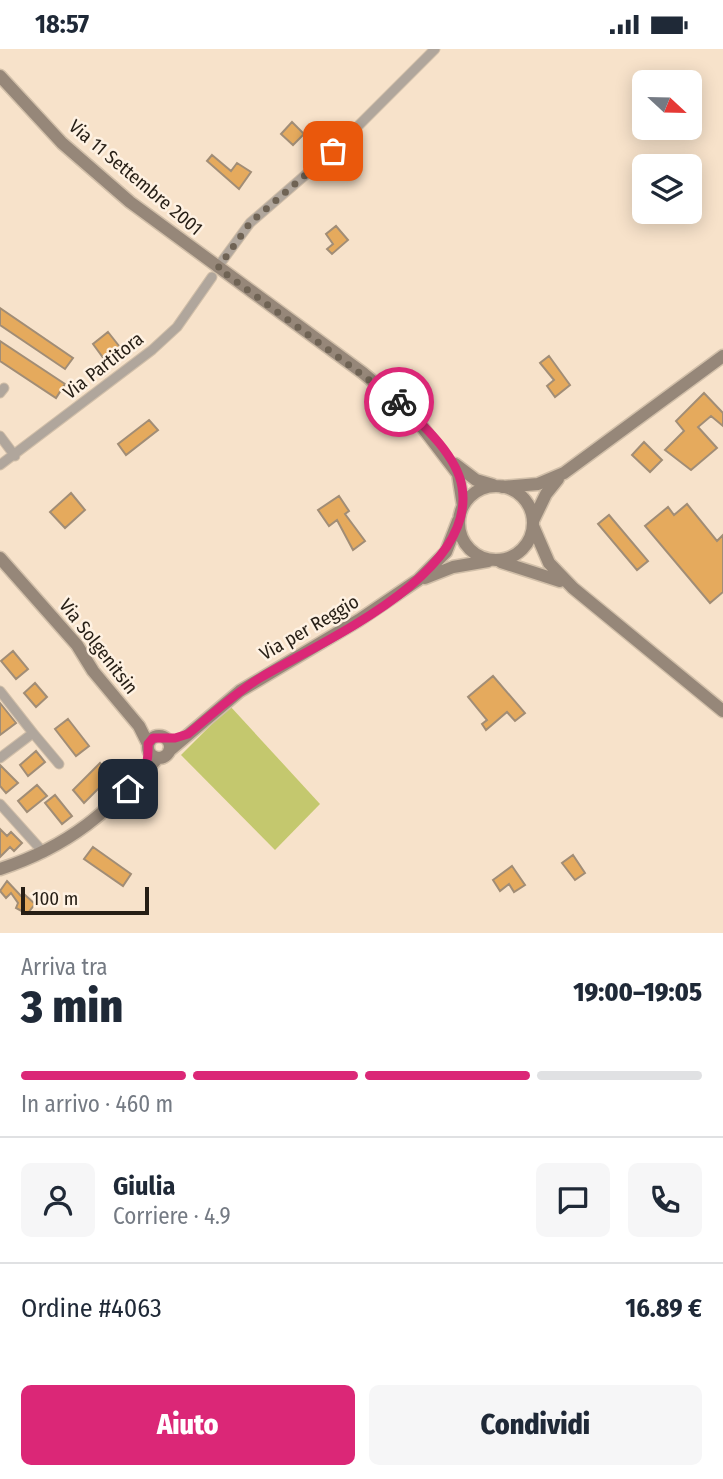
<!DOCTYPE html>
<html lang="it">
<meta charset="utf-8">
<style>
body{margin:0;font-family:"Fira Sans Condensed",sans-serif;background:#f6f6f7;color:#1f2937;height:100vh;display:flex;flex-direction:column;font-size:26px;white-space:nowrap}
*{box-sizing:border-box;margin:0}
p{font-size:23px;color:#747a83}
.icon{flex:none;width:38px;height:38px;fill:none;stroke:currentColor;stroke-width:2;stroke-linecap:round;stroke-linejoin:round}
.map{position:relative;height:884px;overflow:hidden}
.details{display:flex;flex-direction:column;background:#fff;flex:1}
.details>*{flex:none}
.needle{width:46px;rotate:112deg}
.fabs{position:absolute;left:632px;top:21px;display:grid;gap:14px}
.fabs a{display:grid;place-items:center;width:70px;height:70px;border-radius:10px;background:#fff;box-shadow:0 4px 18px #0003;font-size:35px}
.scale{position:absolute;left:21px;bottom:18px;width:128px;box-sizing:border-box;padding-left:7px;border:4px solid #261e15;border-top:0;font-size:19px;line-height:24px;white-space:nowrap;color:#261e15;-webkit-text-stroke:5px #fef1e2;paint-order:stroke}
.pin{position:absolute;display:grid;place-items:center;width:60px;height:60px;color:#fff;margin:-30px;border-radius:14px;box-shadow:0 4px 10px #0006}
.courier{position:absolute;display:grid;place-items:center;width:70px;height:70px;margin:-35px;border:5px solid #db2777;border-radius:50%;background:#fff;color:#222;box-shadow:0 2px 9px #0007}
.overview em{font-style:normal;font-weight:800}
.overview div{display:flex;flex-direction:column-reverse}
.overview{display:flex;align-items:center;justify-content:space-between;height:119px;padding:0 21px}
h1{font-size:46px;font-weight:800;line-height:52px}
.bar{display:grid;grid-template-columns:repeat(4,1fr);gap:10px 7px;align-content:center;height:84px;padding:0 21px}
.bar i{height:9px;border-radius:5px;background:#e0e1e3}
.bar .current{background:#db2777}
.bar p{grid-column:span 4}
.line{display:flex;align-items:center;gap:18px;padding:0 21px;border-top:2px solid #e0e1e3}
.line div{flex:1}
.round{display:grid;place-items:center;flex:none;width:74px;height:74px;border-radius:10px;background:#f6f6f7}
.primary-button{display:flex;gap:14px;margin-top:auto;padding:14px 21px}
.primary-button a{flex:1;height:80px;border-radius:10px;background:#db2777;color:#fff;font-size:28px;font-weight:800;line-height:80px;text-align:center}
.primary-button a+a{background:#f6f6f7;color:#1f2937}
.status{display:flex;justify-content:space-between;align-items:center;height:49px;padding:0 35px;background:#fff;direction:ltr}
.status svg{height:19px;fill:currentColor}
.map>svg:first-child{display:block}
.green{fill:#c4c86e}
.building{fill:#e5aa5d;stroke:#a18d76;stroke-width:2}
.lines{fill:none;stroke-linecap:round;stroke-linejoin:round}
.street-casing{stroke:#d1bfa9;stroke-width:11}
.secondary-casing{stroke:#d1bfa9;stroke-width:15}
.street{stroke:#b0a69c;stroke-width:9}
.secondary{stroke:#968779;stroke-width:12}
.done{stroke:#6f6354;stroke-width:7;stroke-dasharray:0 12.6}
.route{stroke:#db2777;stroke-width:9}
.labels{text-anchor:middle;stroke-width:5;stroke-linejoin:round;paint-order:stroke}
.street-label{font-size:19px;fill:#261e15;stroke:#fef1e2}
</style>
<div class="status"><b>18:57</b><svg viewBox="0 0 49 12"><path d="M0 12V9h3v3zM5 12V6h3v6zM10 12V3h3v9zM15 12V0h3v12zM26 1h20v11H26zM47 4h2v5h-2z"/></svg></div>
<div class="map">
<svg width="723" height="884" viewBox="0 0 723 884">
<rect width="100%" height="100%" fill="#f7e2ca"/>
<path class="green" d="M230,657L320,755L275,801L181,706Z"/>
<path class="building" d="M292,73L304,85L293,96L281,85Z
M212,106L231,122L237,114L251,123L239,140L207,112Z
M336,177L348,191L332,205L327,200L333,195L326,185Z
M0,259L73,309L65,320L0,276Z
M108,283L123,302L107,314L93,295Z
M0,292L65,335L56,349L0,312Z
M549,307L570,336L555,348L547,337L554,331L540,314Z
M704,344L723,364V377L711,367L698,378L717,399L691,421L665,401L684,382L676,372Z
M149,371L158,381L126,406L118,395Z
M644,393L662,411L650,423L632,406Z
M71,444L85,461L65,479L50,463Z
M339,447L349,462L345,465L365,492L353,501L337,471L329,477L318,461Z
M687,455L717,492L723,486V543L710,554L645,477L668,458L674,466Z
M609,466L648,512L637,521L598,475Z
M13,602L28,620L16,630L1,612Z
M493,627L525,664L515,672L507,663L486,681L482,675L487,671L468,648Z
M35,634L47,648L36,658L24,644Z
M0,654L16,674L0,686Z
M68,670L89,697L76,707L55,680Z
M36,702L45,713L28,727L20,716Z
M100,714L111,727L84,754L73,741Z
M0,716L18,734L6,744L0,737Z
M37,736L47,747L27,763L18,752Z
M55,746L72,767L62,775L45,754Z
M0,780L7,787L11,783L22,794L14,802L10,798L0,808Z
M93,798L131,825L123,837L84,810Z
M573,806L585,824L575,831L562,814Z
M512,817L525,836L514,843L509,835L500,842L493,831Z
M7,832L21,847L24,845L35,855L27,865L16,859L18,854L11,844L6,849L0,842Z"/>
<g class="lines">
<defs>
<path id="street" d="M217,219L250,174L333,102L435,0
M0,344L4,339
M0,387L15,407
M0,416L152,301L177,278L212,228
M0,642L33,684L0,709
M33,684L59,715
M0,755L44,804"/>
<path id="secondary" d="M0,27L62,94L130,153L363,324L413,366L458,425L463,457
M455,415L476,431L493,436
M459 474a37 37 0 1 1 74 0a37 37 0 1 1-74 0Z
M502,438L538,435L564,424L723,307
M533,472L546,445L558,430
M533,477L549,514L573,539L723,662
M0,509L77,596L93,622L139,677L148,695
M501,513L560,532
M425,529L453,518L488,512
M148 698a11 11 0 1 1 22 0a11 11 0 1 1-22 0Z
M169,702L240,642L359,571L418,531L446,503L458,472
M0,820C71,797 108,762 158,709"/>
</defs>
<use href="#street" class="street-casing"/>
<use href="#secondary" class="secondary-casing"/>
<use href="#street" class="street"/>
<use href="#secondary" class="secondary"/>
</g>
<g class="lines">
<path class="done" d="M333,102L250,174L218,219L399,353"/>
<path class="route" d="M128,740C144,726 149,717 148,695L153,689H175L188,685C212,666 233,645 260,629C322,592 477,526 462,438C457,406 421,374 399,353"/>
</g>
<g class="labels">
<g class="street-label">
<text transform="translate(136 128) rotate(40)" y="7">Via 11 Settembre 2001</text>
<text transform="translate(103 316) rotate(-38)" y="7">Via Partitora</text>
<text transform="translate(309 578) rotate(-30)" y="7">Via per Reggio</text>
<text transform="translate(99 597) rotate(52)" y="7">Via Solgenitsin</text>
</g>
</g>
</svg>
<div class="fabs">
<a><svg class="needle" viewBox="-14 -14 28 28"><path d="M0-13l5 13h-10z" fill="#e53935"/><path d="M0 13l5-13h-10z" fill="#747a83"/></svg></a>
<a><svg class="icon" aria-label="layers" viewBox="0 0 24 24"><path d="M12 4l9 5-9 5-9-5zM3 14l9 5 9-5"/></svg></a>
</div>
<div class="scale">100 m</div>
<div class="pin" style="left:333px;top:102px;background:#ea580c"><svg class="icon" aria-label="bag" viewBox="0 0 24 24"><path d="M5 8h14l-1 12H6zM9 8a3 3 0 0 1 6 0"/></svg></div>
<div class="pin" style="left:128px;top:740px;background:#1f2937"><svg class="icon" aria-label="home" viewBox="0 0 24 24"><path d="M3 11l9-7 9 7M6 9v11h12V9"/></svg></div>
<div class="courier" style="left:399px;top:353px"><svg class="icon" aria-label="bike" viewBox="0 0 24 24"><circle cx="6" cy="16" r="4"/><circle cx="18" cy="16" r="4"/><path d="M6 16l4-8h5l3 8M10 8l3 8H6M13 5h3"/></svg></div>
</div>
<section class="details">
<div class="overview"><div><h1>3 min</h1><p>Arriva tra</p></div><em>19:00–19:05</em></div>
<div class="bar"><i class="current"></i><i class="current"></i><i class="current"></i><i></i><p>In arrivo · 460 m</p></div>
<div class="line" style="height:126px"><a class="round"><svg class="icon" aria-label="person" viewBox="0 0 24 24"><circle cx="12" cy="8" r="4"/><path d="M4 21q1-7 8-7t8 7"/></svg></a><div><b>Giulia</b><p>Corriere · 4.9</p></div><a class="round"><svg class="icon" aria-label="chat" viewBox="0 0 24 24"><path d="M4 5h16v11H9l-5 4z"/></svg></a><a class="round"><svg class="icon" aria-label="phone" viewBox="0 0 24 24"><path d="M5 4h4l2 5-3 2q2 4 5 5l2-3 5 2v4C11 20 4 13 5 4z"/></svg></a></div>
<div class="line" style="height:91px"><div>Ordine #4063</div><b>16.89 €</b></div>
<div class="primary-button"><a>Aiuto</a><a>Condividi</a></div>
</section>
